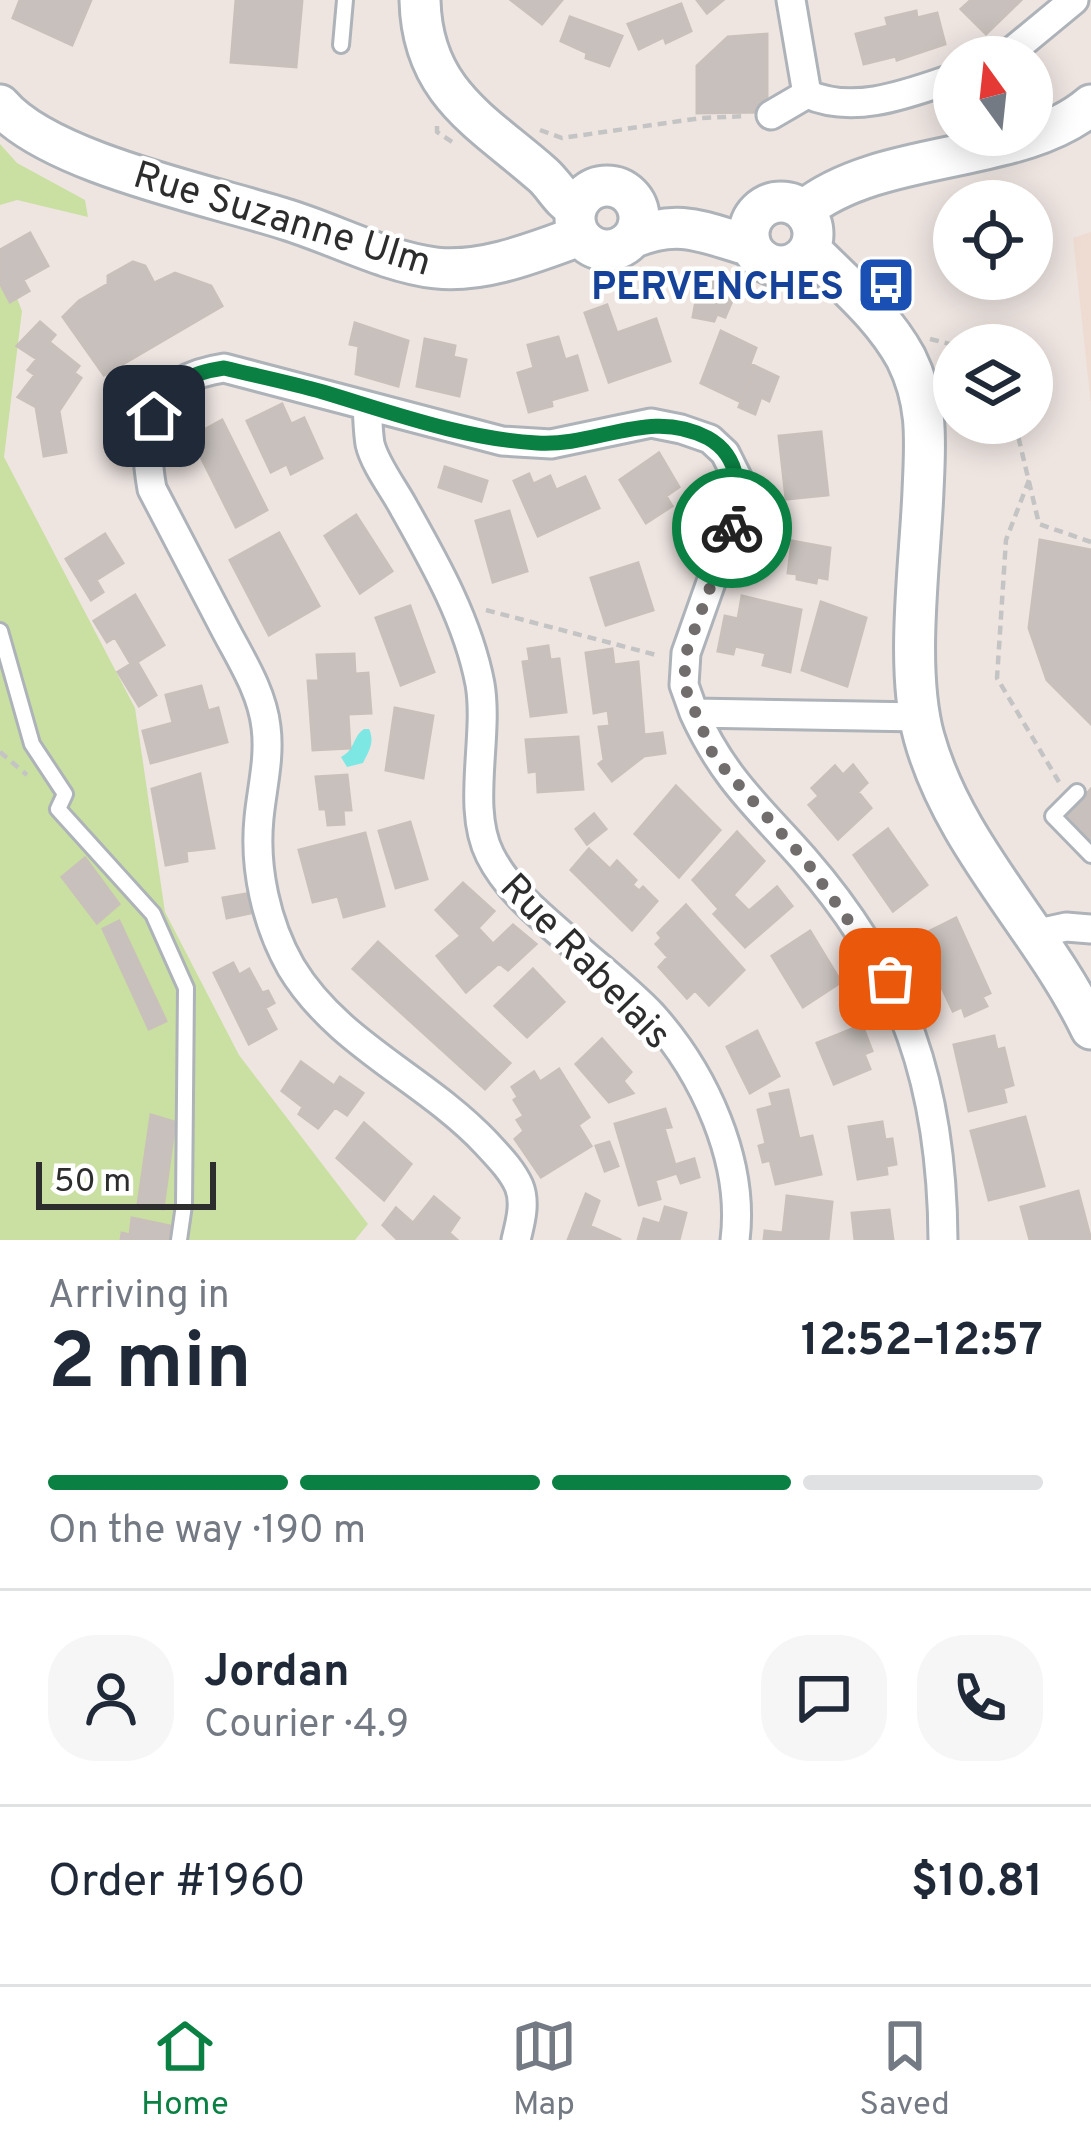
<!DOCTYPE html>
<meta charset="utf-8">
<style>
body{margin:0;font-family:Overpass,sans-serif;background:#f6f6f7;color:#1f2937;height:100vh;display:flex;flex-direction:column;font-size:45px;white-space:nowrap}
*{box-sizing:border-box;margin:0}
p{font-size:39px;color:#747a83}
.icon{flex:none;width:66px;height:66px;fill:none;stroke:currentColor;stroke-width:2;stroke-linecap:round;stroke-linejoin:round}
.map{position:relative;height:1240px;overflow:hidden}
.drawer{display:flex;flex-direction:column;background:#fff;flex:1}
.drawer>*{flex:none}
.needle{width:78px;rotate:345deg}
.fabs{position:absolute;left:933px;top:36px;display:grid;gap:24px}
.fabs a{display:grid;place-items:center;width:120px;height:120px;border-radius:50%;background:#fff;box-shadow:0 6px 30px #0003;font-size:60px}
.scale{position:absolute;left:36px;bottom:30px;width:180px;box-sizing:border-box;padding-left:12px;border:6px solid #2d2d2d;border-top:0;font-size:33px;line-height:42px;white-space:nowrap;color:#2d2d2d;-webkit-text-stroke:9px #fff;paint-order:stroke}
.pin{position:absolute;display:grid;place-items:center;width:102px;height:102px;color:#fff;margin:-51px;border-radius:24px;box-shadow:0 6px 18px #0006}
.courier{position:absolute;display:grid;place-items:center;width:120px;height:120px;margin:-60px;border:9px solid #0b8043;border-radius:50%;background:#fff;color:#222;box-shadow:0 3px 15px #0007}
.summary em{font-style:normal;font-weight:700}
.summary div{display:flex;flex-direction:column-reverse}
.summary{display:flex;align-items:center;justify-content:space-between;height:204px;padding:0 48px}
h1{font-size:78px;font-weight:700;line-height:90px}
.bar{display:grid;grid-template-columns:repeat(4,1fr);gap:18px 12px;align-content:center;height:144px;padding:0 48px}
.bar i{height:15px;border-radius:9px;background:#e0e1e3}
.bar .selected{background:#0b8043}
.bar p{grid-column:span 4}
.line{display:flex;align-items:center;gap:30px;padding:0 48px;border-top:3px solid #e0e1e3}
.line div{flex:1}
.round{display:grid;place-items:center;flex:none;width:126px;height:126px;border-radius:48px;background:#f6f6f7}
.tabs{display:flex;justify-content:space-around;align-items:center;height:168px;border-top:3px solid #e0e1e3;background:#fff;font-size:33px;color:#747a83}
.tabs a{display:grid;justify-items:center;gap:6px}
.tabs .selected{color:#0b8043}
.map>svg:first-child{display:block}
.education{fill:#eedcd2}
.green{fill:#cae0a2}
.water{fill:#7de7e3}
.building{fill:#c7c0bc;stroke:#c9c0bb;stroke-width:3}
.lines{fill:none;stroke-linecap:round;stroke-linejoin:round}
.service-casing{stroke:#adb3b8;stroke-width:20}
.minor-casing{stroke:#adb3b8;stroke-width:33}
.secondary-casing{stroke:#adb3b8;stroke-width:45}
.path{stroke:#c4c4c4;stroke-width:4.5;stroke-dasharray:9 6;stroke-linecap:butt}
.service{stroke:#fff;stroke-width:14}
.minor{stroke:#fff;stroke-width:27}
.secondary{stroke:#fff;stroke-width:39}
.done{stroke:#716d6c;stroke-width:12;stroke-dasharray:0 21.6}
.route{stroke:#0b8043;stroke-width:15}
.labels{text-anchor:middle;stroke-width:9;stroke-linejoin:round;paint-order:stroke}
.street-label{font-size:39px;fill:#2d2d2d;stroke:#fff}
.transit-label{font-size:39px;font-weight:bold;fill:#164399;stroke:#fff;text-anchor:end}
</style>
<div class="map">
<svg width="1091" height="1240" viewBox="0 0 1091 1240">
<rect width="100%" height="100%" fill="#eee5e1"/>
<path class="education" d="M1091,232V405L1073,238Z"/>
<path class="green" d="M0,144L17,163L85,200L88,217L17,200L0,205Z
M0,255L22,311L4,457L135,708L165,912L239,1055L368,1224L355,1240H0Z"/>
<path class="water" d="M364,729H369C375,742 369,751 363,763L347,767L341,757C355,750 353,736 364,729Z"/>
<path class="building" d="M20,0H91L72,45L13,18Z
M236,0H302L296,67L231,62Z
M511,0H562L542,24Z
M697,0H723L707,13Z
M971,0H1021L986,34L961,9Z
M681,4L691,31L666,43L664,37L639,49L628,24Z
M916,11L917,18L937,13L945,44L897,60L896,56L864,64L856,34L888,26L886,18Z
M570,17L622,36L609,66L586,58L587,53L561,41Z
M767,34V112L697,113V66L728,37Z
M30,233L48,266L23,280L29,291L10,302L0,283V250Z
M133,262L145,266L154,283L175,273L211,286L222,306L104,375L63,317L79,301L108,284V276Z
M701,273L738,287L725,317L717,314L714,321L693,317Z
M607,305L617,333L656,319L670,361L609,382L585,313Z
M40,322L55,335L49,342L79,366L74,373L81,378L59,411L66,452L44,456L36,407L18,397L35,375L28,370L37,359L17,346Z
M355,323L408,341L398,386L356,374L359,346L350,344Z
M721,331L756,348L750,364L755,366L741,402L701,383Z
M558,337L565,360L577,356L587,390L551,400L552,406L529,412L518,373L534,368L528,345Z
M425,339L455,346L453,357L466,360L459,396L417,386Z
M755,366L778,377L769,401L761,397L755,414L739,407Z
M282,404L291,424L304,418L322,458L291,474L287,464L271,472L247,421Z
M222,420L267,510L236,527L191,437Z
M821,432L828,495L786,499L779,436Z
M659,453L679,487L666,496L672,506L646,523L620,480Z
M445,467L487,481L481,501L439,487Z
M529,474L533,484L550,476L556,490L585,477L599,508L538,536L514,481Z
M509,511L527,571L493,582L476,521Z
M356,515L392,571L360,593L325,536Z
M279,533L319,606L269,635L230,560Z
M105,534L123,563L96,580L103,592L91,600L66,559Z
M1040,540L1091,550V724L1047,680L1029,628Z
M792,541L830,548L827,579L817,577L816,583L797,579V574L788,573Z
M638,563L653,610L606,625L591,578Z
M135,595L164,645L137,662L156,695L139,706L118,672L131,664L115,637L107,642L94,621Z
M742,596L801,610L790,672L763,665L766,653L735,646L733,654L718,651L725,616L738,619Z
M821,602L866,618L847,686L802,670Z
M410,606L434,672L401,685L376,618Z
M548,646L550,660L559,659L566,712L531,716L523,662L530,661L528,649Z
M612,649L614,665L638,662L644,735L662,733L665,753L644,756L612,781L599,764L604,760L599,727L610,726L608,710L594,713L586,653Z
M354,654L355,674L368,673L371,713L348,714L350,748L313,750L308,681H319L317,655Z
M201,686L208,711L218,708L227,742L151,763L143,731L173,723L166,695Z
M395,708L433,716L423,778L386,770Z
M578,737L583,789L538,792L537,771L529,772L526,740Z
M853,765L867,783L858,792L871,808L838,839L809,805L819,796L812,788L835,766L843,775Z
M200,774L214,848L186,851L187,861L166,865L152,789Z
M347,775L351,810H343L344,824L328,825L326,809H320L316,777Z
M676,786L720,830L679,877L635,834Z
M1091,789V849L1063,820Z
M594,814L606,829L587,844L576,829Z
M410,822L427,879L396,888L379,831Z
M888,829L927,885L893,911L854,855Z
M737,832L764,861L733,895L749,911L777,887L792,906L745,947L714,914L719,909L693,880Z
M365,833L384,906L344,917L338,896L313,902L299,850Z
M589,849L610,869L617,861L636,880L632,885L639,891L643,887L657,901L632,930L571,870Z
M85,858L119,904L97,923L62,877Z
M463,883L494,911L478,928L493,944L513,925L536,944L508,970L499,963L466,992L437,956L461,936L436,910Z
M246,894L250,913L227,918L223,898Z
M686,905L744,970L709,1005L695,990L687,998L659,967L668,957L656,944L662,938L658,933Z
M956,918L990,993L982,997L987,1006L965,1016L962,1007L953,1011L918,937Z
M119,921L166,1021L149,1029L103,929Z
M810,931L841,982L803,1007L772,956Z
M378,942L510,1063L485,1089L353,969Z
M233,963L239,975L249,969L262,993L268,991L274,1003L265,1008L276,1029L249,1044L214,973Z
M533,969L564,1002L527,1037L495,1006Z
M862,1025L872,1051L864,1054L870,1069L834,1084L817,1043Z
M757,1031L779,1076L750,1093L727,1047Z
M994,1036L997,1050L1004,1048L1013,1085L1003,1088L1006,1102L969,1111L954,1045Z
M602,1039L631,1072L623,1081L633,1093L609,1102L576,1064Z
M301,1062L334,1086L340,1077L363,1093L347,1115L335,1107L318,1128L299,1114L303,1107L282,1091Z
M559,1069L589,1117L578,1125L591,1146L541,1177L515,1139L524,1131L517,1120L524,1116L514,1100L518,1097L512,1087L534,1072L540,1082Z
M788,1090L799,1139L812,1136L821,1174L776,1184L770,1160L763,1162L759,1146L766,1144L758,1110L773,1106L770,1094Z
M665,1109L671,1127L664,1128L675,1165L694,1159L699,1177L681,1183L677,1173L655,1180L660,1199L639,1205L615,1124Z
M151,1115L175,1122L163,1209L138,1204Z
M1025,1117L1044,1186L989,1200L971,1131Z
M882,1122L885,1140L892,1139L896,1164L886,1166L887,1174L858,1179L849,1127Z
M364,1123L411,1164L384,1200L337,1158Z
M609,1142L618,1166L605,1171L596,1146Z
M1078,1191L1091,1240H1030L1021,1207Z
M586,1194L599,1201L590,1226L621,1240H568Z
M787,1196L832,1202L828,1240H764L765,1231L783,1233Z
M434,1197L459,1218L449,1233L457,1240H398L383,1225L396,1208L413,1223Z
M665,1207L686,1213L679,1240H638L644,1219L660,1224Z
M889,1210L893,1240H855L852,1213Z
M132,1218L170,1226L168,1240H121L122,1233L130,1235Z"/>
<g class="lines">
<defs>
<path id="service" d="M341,45L345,0
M0,631L32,744L65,794L58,809L153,914L186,988L184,1205L179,1240
M1077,792L1053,816L1091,855"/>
<path id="minor" d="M791,0L807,94
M1005,57L1074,0
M771,115L807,94C854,115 907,94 954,78
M367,407C368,419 368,432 370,444C375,465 394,489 404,508C435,563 468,621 480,684C489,737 466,808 490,855C509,893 546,920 577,948C602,970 629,991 652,1015C704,1073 745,1161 735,1240
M694,713C724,779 758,807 804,859C906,976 942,1087 943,1240
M1034,934L1066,927L1091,929
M516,1240C520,1223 526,1203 519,1186C512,1170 498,1156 486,1143C426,1079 337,1044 291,967C266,923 254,868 259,818C262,787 270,758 266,727C262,691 240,658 224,627C200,581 176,535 152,489C140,423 151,379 224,368L502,441L551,444L651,423L681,429L710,439L725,453L739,481L738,506L686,653L684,685L694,713L920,717"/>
<path id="secondary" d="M420,0C422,93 483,122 543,175C555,186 561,200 575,208
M0,105C49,163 214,196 288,220C336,235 386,262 436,268C484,273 535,252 579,236
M575 218a32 32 0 1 1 64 0a32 32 0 1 1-64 0Z
M749 234a32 32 0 1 1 64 0a32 32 0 1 1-64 0Z
M804,210C881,148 1021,165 1091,105
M632,238C681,218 704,233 751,246
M810,249C844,284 882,314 906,358C929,404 925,443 923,491C920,564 905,668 924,737C954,846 1043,929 1091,1029"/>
</defs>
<use href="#service" class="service-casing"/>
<use href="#minor" class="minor-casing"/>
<use href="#secondary" class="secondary-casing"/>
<path class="path" d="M437,126V132L452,142
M540,130L562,138L701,118L747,116
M759,276L778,283L800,285
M930,339L954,345
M1015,423L1039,524L1091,542
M1029,480L1006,540L997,678L1059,782
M486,610L660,656
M0,752L27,775"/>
<use href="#service" class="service"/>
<use href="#minor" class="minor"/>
<use href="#secondary" class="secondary"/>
</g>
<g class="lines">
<path class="done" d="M732,528L686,653L684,685L714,757L806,861L890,979"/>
<path class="route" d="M154,416C171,383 189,373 224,368C257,376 291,383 323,392C393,413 464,439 537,443C597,447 650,407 708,438C742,457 741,496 732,528"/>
</g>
<defs>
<symbol id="bus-square" viewBox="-11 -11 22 22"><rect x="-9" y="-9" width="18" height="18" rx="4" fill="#1a4fb4" stroke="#fff"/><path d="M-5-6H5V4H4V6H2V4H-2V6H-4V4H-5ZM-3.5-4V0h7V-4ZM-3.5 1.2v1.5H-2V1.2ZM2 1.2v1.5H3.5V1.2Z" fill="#fff"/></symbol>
</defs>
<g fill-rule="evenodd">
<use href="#bus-square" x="853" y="252" width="66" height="66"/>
</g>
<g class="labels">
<g class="street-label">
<text transform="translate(283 217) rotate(17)" y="14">Rue Suzanne Ulm</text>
<text transform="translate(587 960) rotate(46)" y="14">Rue Rabelais</text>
</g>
<g class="transit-label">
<text x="844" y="299">PERVENCHES</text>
</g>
</g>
</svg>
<div class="fabs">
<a><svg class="needle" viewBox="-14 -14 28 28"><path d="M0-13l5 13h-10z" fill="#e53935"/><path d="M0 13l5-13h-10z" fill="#747a83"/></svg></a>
<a><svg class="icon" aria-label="locate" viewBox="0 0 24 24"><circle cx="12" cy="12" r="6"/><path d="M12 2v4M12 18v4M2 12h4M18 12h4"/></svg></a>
<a><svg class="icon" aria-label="layers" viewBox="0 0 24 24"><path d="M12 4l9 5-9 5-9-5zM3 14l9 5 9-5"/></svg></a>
</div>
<div class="scale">50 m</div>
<div class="pin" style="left:890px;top:979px;background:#ea580c"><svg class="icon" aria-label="bag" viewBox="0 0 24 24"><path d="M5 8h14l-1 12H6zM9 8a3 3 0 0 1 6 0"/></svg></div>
<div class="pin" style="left:154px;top:416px;background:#1f2937"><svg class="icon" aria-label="home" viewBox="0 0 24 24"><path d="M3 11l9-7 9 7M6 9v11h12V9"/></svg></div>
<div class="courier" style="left:732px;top:528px"><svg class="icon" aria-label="bike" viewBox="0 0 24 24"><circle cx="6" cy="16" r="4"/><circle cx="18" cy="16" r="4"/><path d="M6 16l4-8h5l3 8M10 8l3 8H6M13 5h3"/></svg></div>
</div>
<section class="drawer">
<div class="summary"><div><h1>2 min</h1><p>Arriving in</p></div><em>12:52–12:57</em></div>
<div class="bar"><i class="selected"></i><i class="selected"></i><i class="selected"></i><i></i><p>On the way · 190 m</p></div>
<div class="line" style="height:216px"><a class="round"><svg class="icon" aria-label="person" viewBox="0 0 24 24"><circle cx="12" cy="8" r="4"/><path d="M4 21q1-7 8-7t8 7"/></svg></a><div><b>Jordan</b><p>Courier · 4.9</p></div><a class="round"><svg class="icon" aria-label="chat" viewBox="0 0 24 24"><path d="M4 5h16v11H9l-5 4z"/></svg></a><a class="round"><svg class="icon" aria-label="phone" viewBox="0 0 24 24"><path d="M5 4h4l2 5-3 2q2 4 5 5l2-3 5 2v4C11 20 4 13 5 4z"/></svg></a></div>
<div class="line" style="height:156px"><div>Order #1960</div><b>$10.81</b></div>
</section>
<nav class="tabs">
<a class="selected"><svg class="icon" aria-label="home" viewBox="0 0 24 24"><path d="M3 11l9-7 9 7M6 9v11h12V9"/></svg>Home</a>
<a><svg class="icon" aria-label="map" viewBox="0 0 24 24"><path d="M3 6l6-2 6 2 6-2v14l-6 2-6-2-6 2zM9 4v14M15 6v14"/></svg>Map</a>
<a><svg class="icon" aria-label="saved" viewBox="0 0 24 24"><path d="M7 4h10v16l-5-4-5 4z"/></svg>Saved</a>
</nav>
